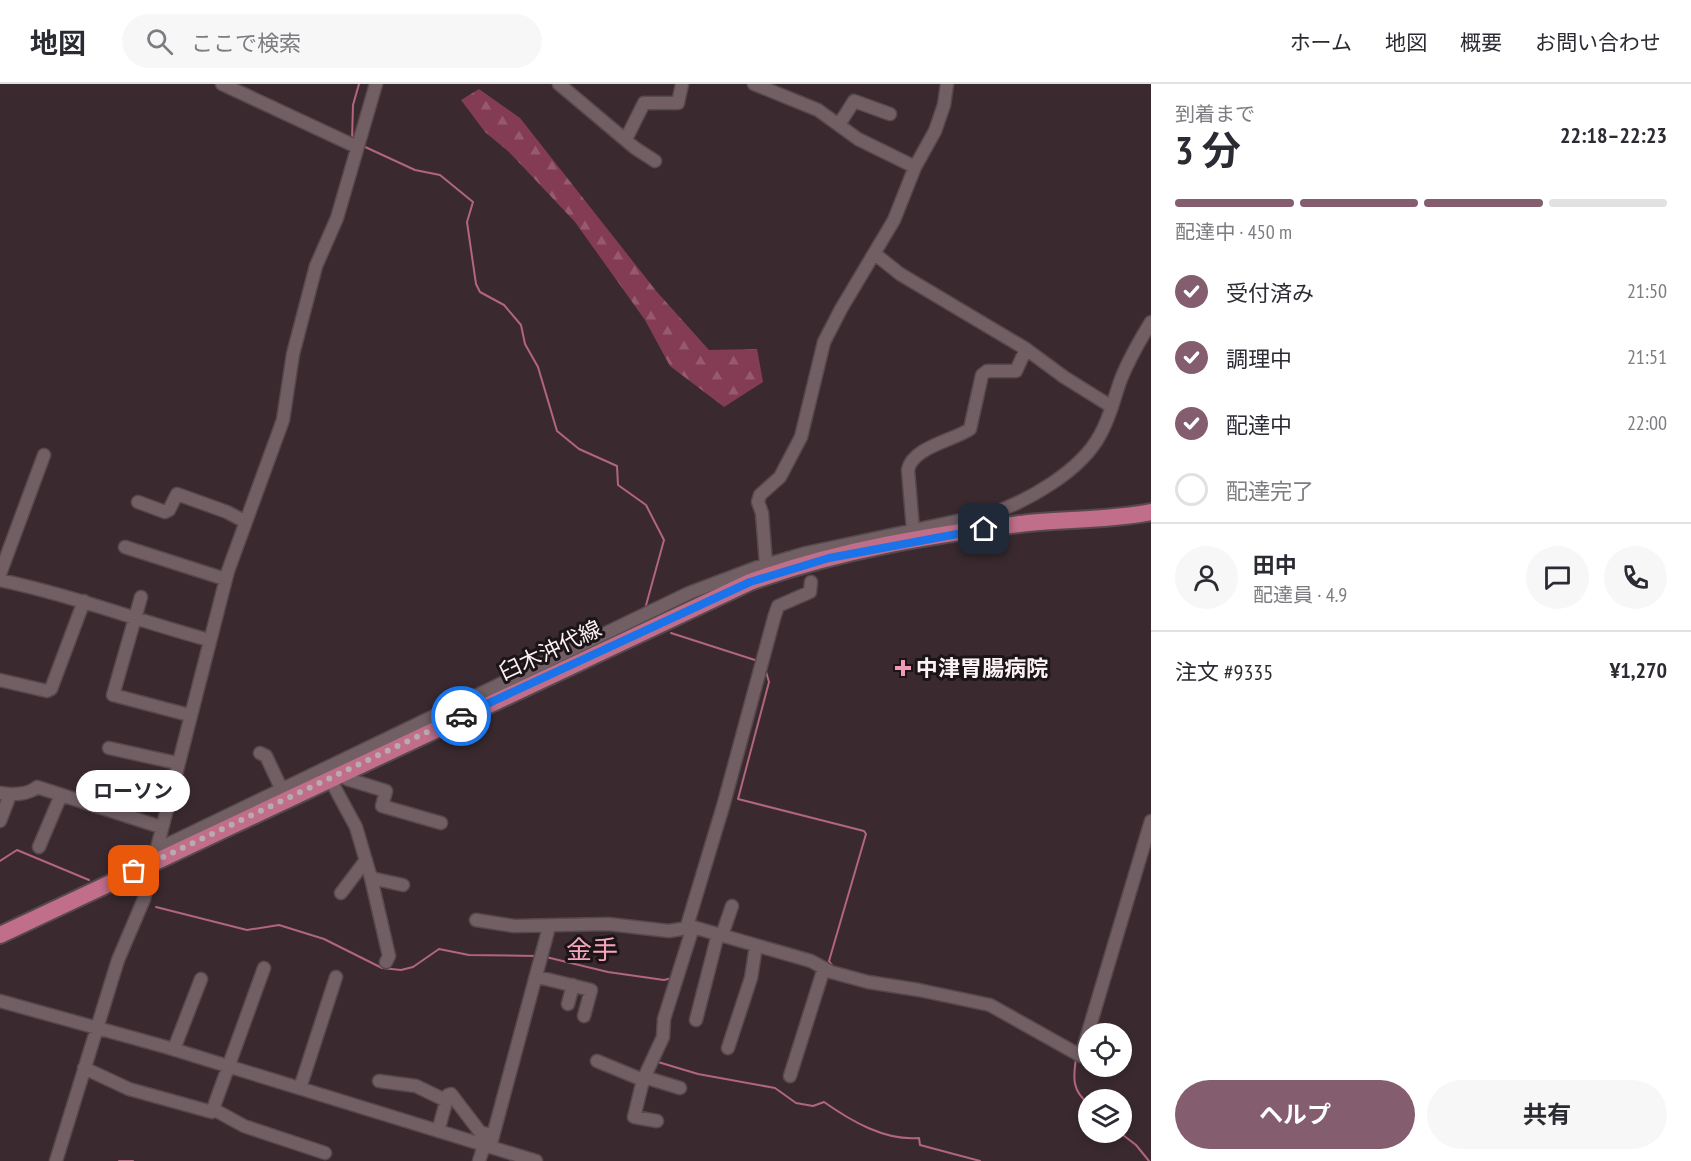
<!DOCTYPE html>
<html lang="ja">
<meta charset="utf-8">
<style>
body{margin:0;font-family:"PT Sans Narrow","Noto Sans JP",sans-serif;background:#f7f7f7;color:#2b2b33;height:100vh;display:flex;flex-direction:column;font-size:22px;white-space:nowrap}
*{box-sizing:border-box;margin:0}
p{font-size:20px;color:#7c7c81}
.icon{flex:none;width:33px;height:33px;fill:none;stroke:currentColor;stroke-width:2;stroke-linecap:round;stroke-linejoin:round}
.map{position:relative;flex:1;overflow:hidden}
.sheet{display:flex;flex-direction:column;background:#fff;width:540px}
.sheet>*{flex:none}
.tools{position:absolute;left:1078px;top:939px;display:grid;gap:12px}
.tools a{display:grid;place-items:center;width:54px;height:54px;border-radius:50%;background:#fff;box-shadow:0 3px 9px #0003;font-size:30px}
.pin{position:absolute;display:grid;place-items:center;width:51px;height:51px;color:#fff;margin:-26px;border-radius:12px;box-shadow:0 3px 9px #0006}
.courier{position:absolute;display:grid;place-items:center;width:60px;height:60px;margin:-30px;border:4px solid #1a73e8;border-radius:50%;background:#fff;color:#222;box-shadow:0 2px 8px #0007}
.bubble{position:absolute;height:42px;border-radius:21px;background:#fff;box-shadow:0 3px 9px #0003;font-size:20px;font-weight:700;line-height:42px;text-align:center}
.headline em{font-style:normal;font-weight:700}
.headline div{display:flex;flex-direction:column-reverse}
.headline{display:flex;align-items:center;justify-content:space-between;height:102px;padding:0 24px}
h1{font-size:39px;font-weight:700;line-height:45px}
.bar{display:grid;grid-template-columns:repeat(4,1fr);gap:9px 6px;align-content:center;height:72px;padding:0 24px}
.bar i{height:8px;border-radius:4px;background:#e1e1e2}
.bar .active{background:#845d6e}
.bar p{grid-column:span 4}
.line{display:flex;align-items:center;gap:15px;padding:0 24px;border-top:2px solid #e1e1e2}
.line div{flex:1}
.round{display:grid;place-items:center;flex:none;width:63px;height:63px;border-radius:32px;background:#f7f7f7}
ol{padding:0 24px;list-style:none}
li{display:flex;align-items:center;gap:18px;height:66px}
li p{margin-inline-start:auto}
li .icon{padding:6px;border-radius:50%;background:#845d6e;color:#fff;stroke-width:4}
li:last-child{color:#7c7c81}
li i{width:33px;height:33px;border:3px solid #e1e1e2;border-radius:50%}
.cta{display:flex;gap:12px;margin-top:auto;padding:12px 24px}
.cta a{flex:1;height:69px;border-radius:36px;background:#845d6e;color:#fff;font-size:24px;font-weight:700;line-height:69px;text-align:center}
.cta a+a{background:#f7f7f7;color:#2b2b33}
header{display:flex;align-items:center;gap:36px;box-sizing:border-box;height:84px;padding:0 30px;background:#fff;border-bottom:2px solid #e1e1e2}
header strong{font-size:28px}
nav{display:flex;gap:33px;margin-inline-start:auto;font-size:21px}
.search{width:420px;height:54px;background:#f7f7f7;display:flex;align-items:center;gap:15px;box-sizing:border-box;padding:0 21px;border-radius:33px;color:#7c7c81;font-size:22px}
main{display:flex;flex:1;min-height:0}
.map>svg:first-child{display:block}
.forest{fill:url(#forest-firs)}
.lines{fill:none;stroke-linecap:round;stroke-linejoin:round}
.stream{stroke:#b2657e;stroke-width:2}
.minor-casing{stroke:#56484c;stroke-width:15}
.major-casing{stroke:#56484c;stroke-width:20}
.minor{stroke:#715f64;stroke-width:12}
.major{stroke:#c06e8a;stroke-width:16}
.done{stroke:#b8abaf;stroke-width:6;stroke-dasharray:0 10.8}
.route{stroke:#1a73e8;stroke-width:8}
.poi-dot{fill:#f09ab5;stroke:#1c1517;stroke-width:2}
.labels{text-anchor:middle;stroke-width:6;stroke-linejoin:round;paint-order:stroke}
.street-label{font-size:22px;fill:#fcf1f4;stroke:#1c1517}
.poi-label{font-size:22px;font-weight:bold;fill:#fcf1f4;stroke:#1c1517;text-anchor:start}
.quarter-label{font-size:26px;fill:#f6a5be;stroke:#1c1517}
</style>
<header>
<strong>地図</strong>
<div class="search"><svg class="icon" aria-label="search" viewBox="0 0 24 24"><circle cx="10" cy="10" r="6"/><path d="M15 15l6 6"/></svg>ここで検索</div>
<nav><a>ホーム</a><a>地図</a><a>概要</a><a>お問い合わせ</a></nav>
</header>
<main>
<div class="map">
<svg width="1151" height="1077" viewBox="0 0 1151 1077">
<defs>
<pattern id="forest-firs" width="22" height="20" patternUnits="userSpaceOnUse" patternTransform="scale(1.5)"><rect width="22" height="20" fill="#843c55"/><path d="M5 1l3.5 6h-7zM16 11l3.5 6h-7z" fill="#96596e"/></pattern>
</defs>
<rect width="100%" height="100%" fill="#3a2a2f"/>
<path class="forest" d="M479,5L520,34L657,208L709,266L757,265L763,298L724,323L670,282L645,236L575,138L509,68L485,48L461,16Z"/>
<g class="lines">
<path class="stream" d="M242,3L277,19
M352,57L353,21L359,0
M363,62L415,86L440,91L473,118L467,138L476,200L480,208L504,221L521,241L525,260L538,283L557,347L579,365L617,382L618,401L646,421L664,456L645,525
M671,549L758,577
M765,584L769,598L738,715L864,747L866,750L829,877L835,885
M0,777L17,766L89,796
M156,823L247,846L279,841L324,855L382,884L401,886L413,883L439,865L469,871L537,872
M546,873L608,888L664,896L672,894
M1076,975C1073,994 1072,1007 1089,1020
M658,978L698,990L775,1004L796,1019L813,1022L824,1018C851,1037 885,1057 919,1054L920,1061L980,1077
M1119,1048L1136,1061L1149,1077
M119,1077H133"/>
<defs>
<path id="minor" d="M222,0L357,63
M559,0L635,64L655,77
M754,0L818,26L858,55L915,83
M840,39L854,17L890,30
M626,55L644,19H678L682,0
M875,170L900,190L1026,265L1064,293L1112,323
M138,418L165,428L169,426L177,410L227,428L244,437
M913,445L908,386C912,363 955,356 970,345L982,291L987,287H1016L1026,265
M125,463L225,495
M766,480L762,429L758,418L760,411L780,393L801,353L824,258L841,225L894,136L915,83L935,47L944,21L947,0
M0,490L44,371
M0,496C71,511 139,537 209,556
M141,513L113,611L189,631
M0,596L47,607L51,605L84,517
M109,664L177,679
M260,669L266,672L282,706
M343,688L347,695L386,707L382,722L441,739
M330,695L356,743L371,794L403,801
M0,709C11,711 28,711 37,703L161,743
M0,737L10,711
M39,763L61,711
M156,766L689,509L755,484L806,469L990,430C1028,417 1081,387 1100,351C1110,334 1114,314 1121,295C1129,275 1140,256 1151,238
M371,794L389,872L386,878
M341,809L366,776
M476,836L514,842L608,840L669,847L693,843L811,877L831,888L868,898L919,906L990,921L1081,972L1151,737
M687,842L724,719L774,534L778,522L810,508L811,498
M722,851L732,822
M264,884L213,1025L244,1042L325,1069
M538,893L591,906L584,932
M0,917L166,963L536,1077
M568,920L573,901
M696,936L718,850
M728,964L751,894L756,862
M174,965L201,895
M597,977L643,996L663,953L664,935L693,843
M84,984L129,1005L212,1028L213,1025
M790,992L824,884
M644,993L680,1004
M643,996L634,1033L657,1037
M379,997L416,1002L447,1017
M300,1004L336,893
M438,1047L448,1011L451,1010L480,1048L493,1052
M490,1063L549,843
M56,1077L118,876L144,815L228,487L283,336L293,270L316,182L337,134L376,0
M479,1077L484,1062"/>
<path id="major" d="M0,851L750,498C839,466 934,450 1028,439C1069,435 1110,436 1151,428"/>
</defs>
<use href="#minor" class="minor-casing"/>
<use href="#major" class="major-casing"/>
<use href="#minor" class="minor"/>
<use href="#major" class="major"/>
</g>
<g class="lines">
<path class="done" d="M134,787L461,632"/>
<path class="route" d="M461,632L750,498L829,474L984,445"/>
</g>
<path class="poi-dot" d="M900 575h6v6h6v6h-6v6h-6v-6h-6v-6h6z"/>
<g class="labels">
<g class="street-label">
<text transform="translate(550 566) rotate(-25)" y="8">臼木沖代線</text>
</g>
<g class="poi-label">
<text x="916" y="592">中津胃腸病院</text>
</g>
<g class="quarter-label">
<text x="592" y="875">金手</text>
</g>
</g>
</svg>
<div class="tools">
<a><svg class="icon" aria-label="locate" viewBox="0 0 24 24"><circle cx="12" cy="12" r="6"/><path d="M12 2v4M12 18v4M2 12h4M18 12h4"/></svg></a>
<a><svg class="icon" aria-label="layers" viewBox="0 0 24 24"><path d="M12 4l9 5-9 5-9-5zM3 14l9 5 9-5"/></svg></a>
</div>
<div class="pin" style="left:134px;top:787px;background:#ea580c"><svg class="icon" aria-label="bag" viewBox="0 0 24 24"><path d="M5 8h14l-1 12H6zM9 8a3 3 0 0 1 6 0"/></svg></div>
<div class="pin" style="left:984px;top:445px;background:#1f2937"><svg class="icon" aria-label="home" viewBox="0 0 24 24"><path d="M3 11l9-7 9 7M6 9v11h12V9"/></svg></div>
<div class="courier" style="left:461px;top:632px"><svg class="icon" aria-label="car" viewBox="0 0 24 24"><path d="M5 17H2v-5l4-1 3-4h7l3 4 3 1v5h-3M9 17h6M6 11h13"/><circle cx="7" cy="17" r="2"/><circle cx="17" cy="17" r="2"/></svg></div>
<div class="bubble" style="left:76px;top:686px;width:114px">ローソン</div>
</div>
<section class="sheet">
<div class="headline"><div><h1>3 分</h1><p>到着まで</p></div><em>22:18–22:23</em></div>
<div class="bar"><i class="active"></i><i class="active"></i><i class="active"></i><i></i><p>配達中 · 450 m</p></div>
<ol>
<li><svg class="icon" aria-label="check" viewBox="0 0 24 24"><path d="M5 12l5 5 9-10"/></svg>受付済み<p>21:50</p></li>
<li><svg class="icon" aria-label="check" viewBox="0 0 24 24"><path d="M5 12l5 5 9-10"/></svg>調理中<p>21:51</p></li>
<li><svg class="icon" aria-label="check" viewBox="0 0 24 24"><path d="M5 12l5 5 9-10"/></svg>配達中<p>22:00</p></li>
<li><i></i>配達完了</li>
</ol>
<div class="line" style="height:108px"><a class="round"><svg class="icon" aria-label="person" viewBox="0 0 24 24"><circle cx="12" cy="8" r="4"/><path d="M4 21q1-7 8-7t8 7"/></svg></a><div><b>田中</b><p>配達員 · 4.9</p></div><a class="round"><svg class="icon" aria-label="chat" viewBox="0 0 24 24"><path d="M4 5h16v11H9l-5 4z"/></svg></a><a class="round"><svg class="icon" aria-label="phone" viewBox="0 0 24 24"><path d="M5 4h4l2 5-3 2q2 4 5 5l2-3 5 2v4C11 20 4 13 5 4z"/></svg></a></div>
<div class="line" style="height:78px"><div>注文 #9335</div><b>¥1,270</b></div>
<div class="cta"><a>ヘルプ</a><a>共有</a></div>
</section>
</main>
